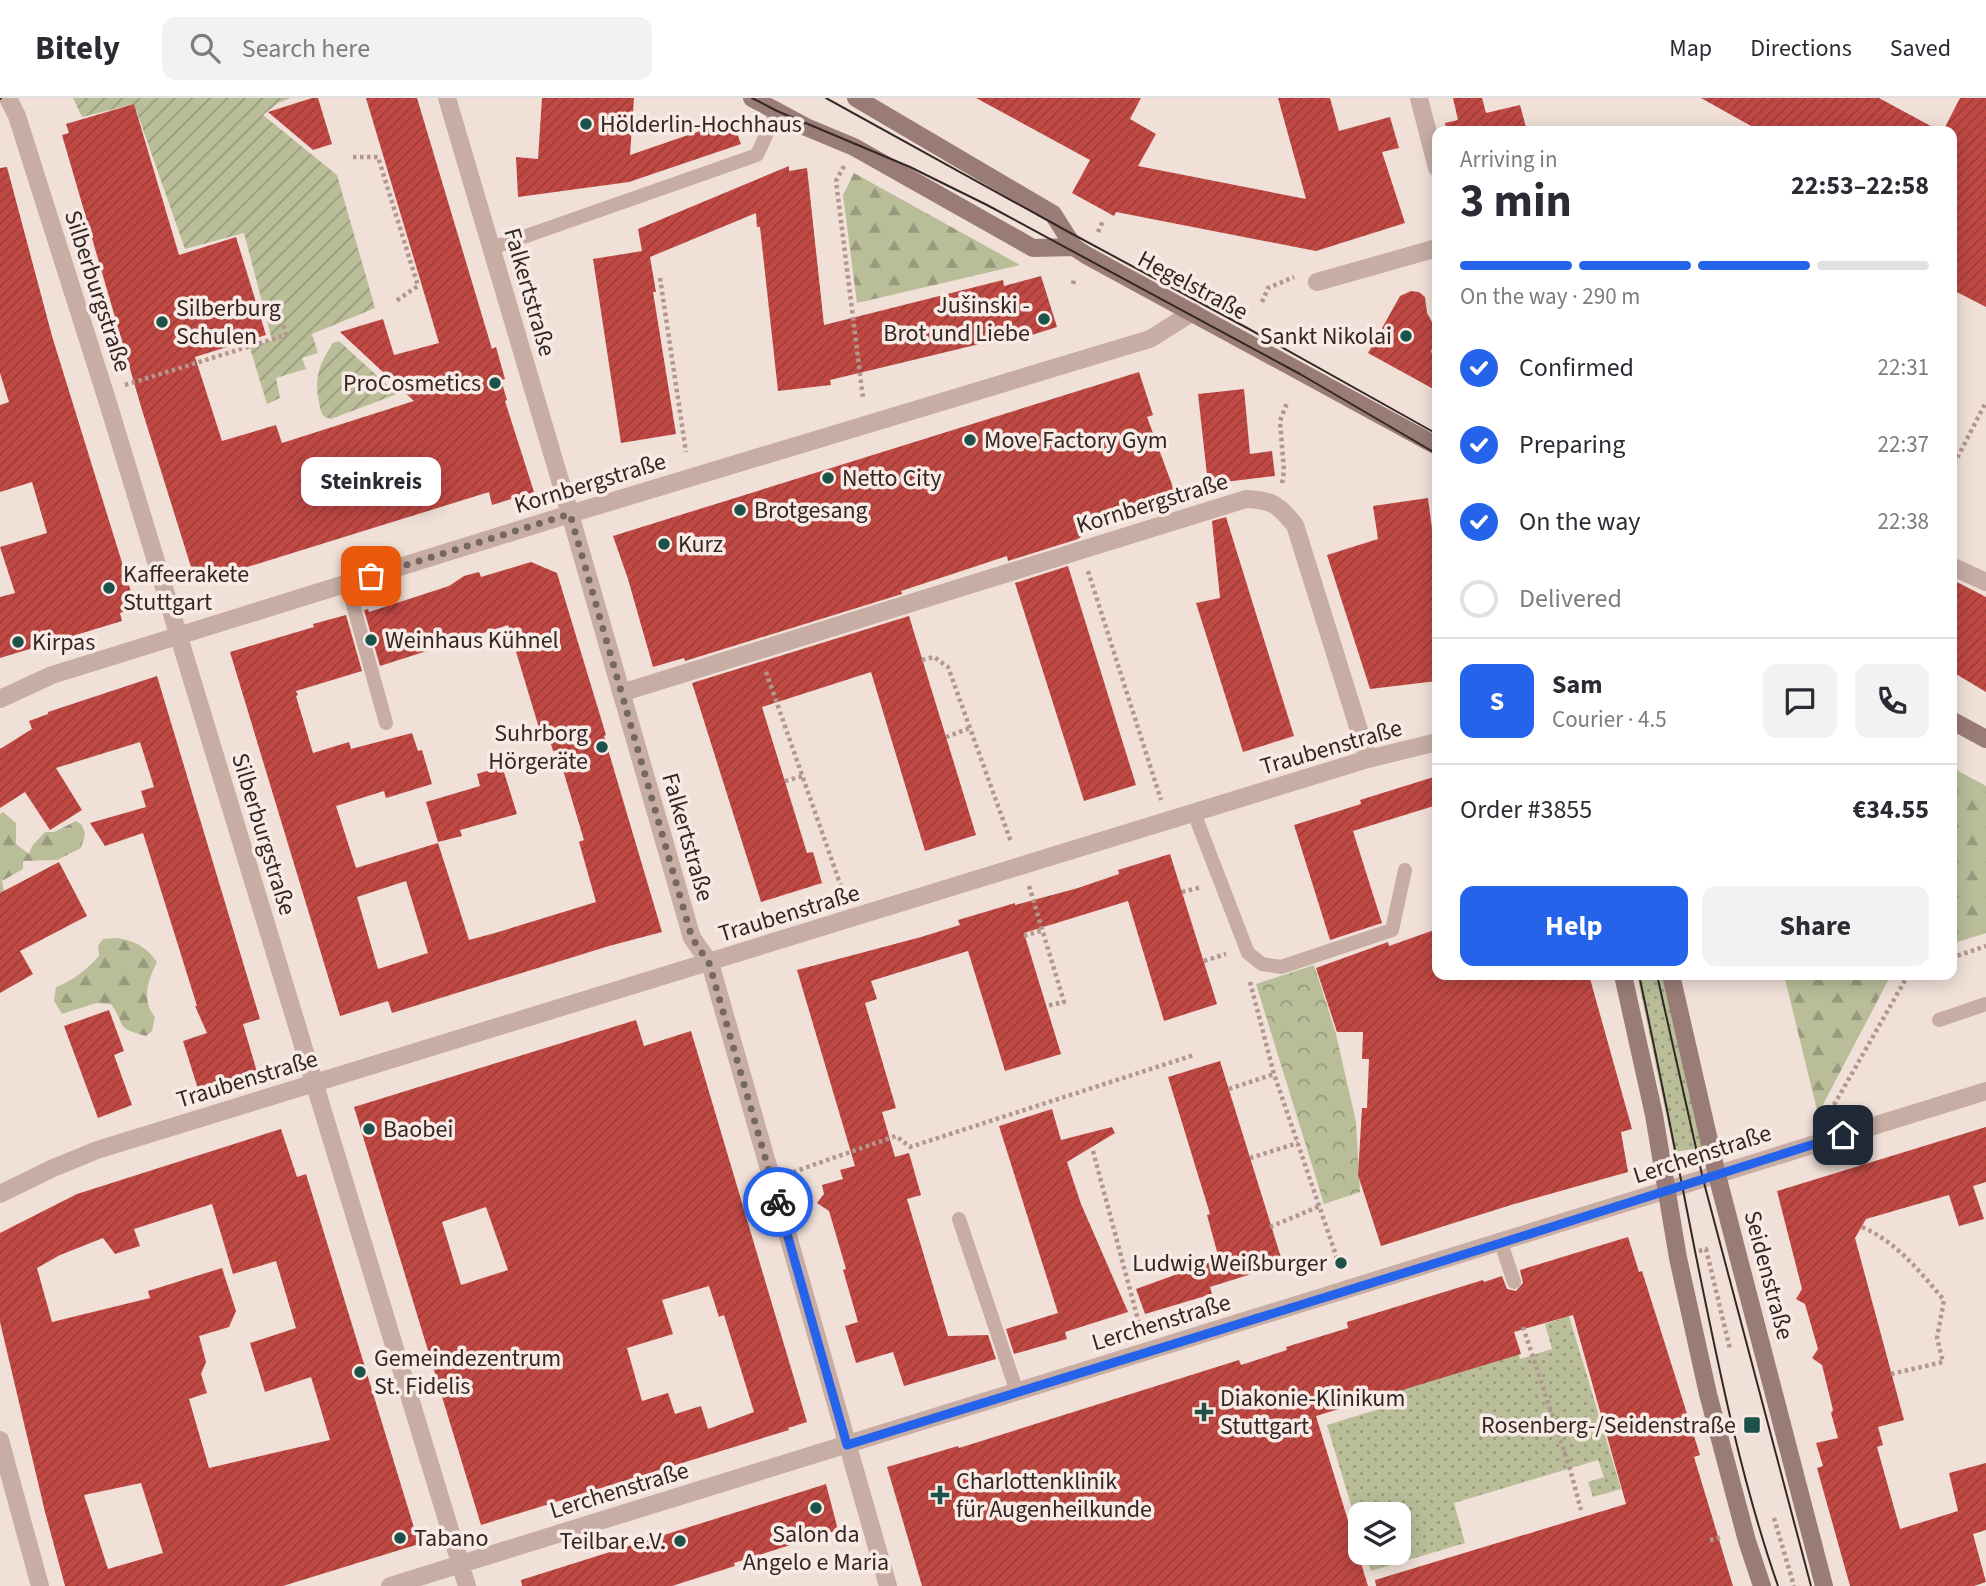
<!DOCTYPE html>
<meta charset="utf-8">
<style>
body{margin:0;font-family:"Source Sans 3",sans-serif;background:#f2f2f3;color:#2b2b33;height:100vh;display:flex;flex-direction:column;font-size:26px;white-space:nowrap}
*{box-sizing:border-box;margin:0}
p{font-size:23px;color:#7c7c81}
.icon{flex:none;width:38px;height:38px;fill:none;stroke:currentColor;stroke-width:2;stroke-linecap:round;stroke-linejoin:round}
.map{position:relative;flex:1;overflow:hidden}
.side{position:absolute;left:1432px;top:28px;width:525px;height:854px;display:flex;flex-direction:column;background:#fff;border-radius:14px;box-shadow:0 4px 18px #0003}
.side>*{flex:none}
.tools{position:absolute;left:1348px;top:1404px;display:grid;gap:14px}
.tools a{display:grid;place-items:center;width:63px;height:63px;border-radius:14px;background:#fff;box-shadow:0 4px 18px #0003;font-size:35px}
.pin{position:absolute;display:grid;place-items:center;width:60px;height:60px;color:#fff;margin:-30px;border-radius:14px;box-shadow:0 4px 10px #0006}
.courier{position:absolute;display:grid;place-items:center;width:70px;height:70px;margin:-35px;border:5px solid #2563eb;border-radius:50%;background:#fff;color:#222;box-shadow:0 2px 9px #0007}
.bubble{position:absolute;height:49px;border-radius:14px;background:#fff;box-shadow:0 4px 18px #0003;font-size:23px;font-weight:700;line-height:49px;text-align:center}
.headline em{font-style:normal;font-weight:700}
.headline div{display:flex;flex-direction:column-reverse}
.headline{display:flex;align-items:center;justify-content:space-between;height:119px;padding:0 28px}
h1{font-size:46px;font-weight:700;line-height:52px}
.bar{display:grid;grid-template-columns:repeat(4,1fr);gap:10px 7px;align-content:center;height:84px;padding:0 28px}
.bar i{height:9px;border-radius:5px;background:#e1e1e2}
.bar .current{background:#2563eb}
.bar p{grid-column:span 4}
.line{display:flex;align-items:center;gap:18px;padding:0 28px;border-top:2px solid #e1e1e2}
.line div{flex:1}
.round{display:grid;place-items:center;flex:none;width:74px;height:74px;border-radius:14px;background:#f2f2f3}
ol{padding:0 28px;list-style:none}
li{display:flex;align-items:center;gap:21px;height:77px}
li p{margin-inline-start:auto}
li .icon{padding:7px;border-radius:50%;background:#2563eb;color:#fff;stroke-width:4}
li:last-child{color:#7c7c81}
li i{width:38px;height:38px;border:4px solid #e1e1e2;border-radius:50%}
.cta{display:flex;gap:14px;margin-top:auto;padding:14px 28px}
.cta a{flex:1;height:80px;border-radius:14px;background:#2563eb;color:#fff;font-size:28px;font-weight:700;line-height:80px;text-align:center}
.cta a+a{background:#f2f2f3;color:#2b2b33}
header{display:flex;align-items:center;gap:42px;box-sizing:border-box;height:98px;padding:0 35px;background:#fff;border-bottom:2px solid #e1e1e2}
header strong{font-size:33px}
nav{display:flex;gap:38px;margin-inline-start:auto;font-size:24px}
.search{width:490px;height:63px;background:#f2f2f3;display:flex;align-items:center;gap:18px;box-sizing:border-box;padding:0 24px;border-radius:14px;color:#7c7c81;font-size:26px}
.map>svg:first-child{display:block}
.grass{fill:url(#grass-dots)}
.forest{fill:url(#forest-firs)}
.park{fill:url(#park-crowns)}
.garden{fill:url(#garden-furrows)}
.building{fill:url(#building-hatch);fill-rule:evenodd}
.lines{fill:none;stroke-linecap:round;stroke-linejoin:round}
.path{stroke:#b3978f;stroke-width:4.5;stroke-dasharray:3.5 3.5;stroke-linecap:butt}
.lane{stroke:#c7ada4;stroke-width:14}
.street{stroke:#c7ada4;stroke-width:18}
.secondary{stroke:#9a7c76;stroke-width:18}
.tram{stroke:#332726;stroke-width:2}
.done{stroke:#756864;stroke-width:7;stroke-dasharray:0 12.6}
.route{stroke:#2563eb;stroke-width:9}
.poi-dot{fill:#1d524b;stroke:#f8eae4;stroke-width:2.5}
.labels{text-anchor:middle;stroke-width:7;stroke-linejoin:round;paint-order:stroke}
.poi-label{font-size:24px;fill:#332726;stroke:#f8eae4;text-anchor:start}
.street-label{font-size:24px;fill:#332726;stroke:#f8eae4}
</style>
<header>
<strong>Bitely</strong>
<div class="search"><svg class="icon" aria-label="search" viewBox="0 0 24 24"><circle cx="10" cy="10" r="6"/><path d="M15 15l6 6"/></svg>Search here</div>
<nav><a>Map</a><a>Directions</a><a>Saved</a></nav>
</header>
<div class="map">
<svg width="1986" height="1488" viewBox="0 0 1986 1488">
<defs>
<pattern id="grass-dots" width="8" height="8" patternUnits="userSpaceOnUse" patternTransform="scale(1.75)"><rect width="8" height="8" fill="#b9be99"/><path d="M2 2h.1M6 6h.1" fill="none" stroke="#979a7d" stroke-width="1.8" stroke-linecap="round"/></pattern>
<pattern id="forest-firs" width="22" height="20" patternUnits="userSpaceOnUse" patternTransform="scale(1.75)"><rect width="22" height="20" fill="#b9be99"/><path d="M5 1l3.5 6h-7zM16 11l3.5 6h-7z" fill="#979a7d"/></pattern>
<pattern id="park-crowns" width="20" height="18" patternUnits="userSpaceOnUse" patternTransform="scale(1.75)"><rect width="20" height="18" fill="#b9be99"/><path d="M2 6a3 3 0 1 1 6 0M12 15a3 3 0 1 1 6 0" fill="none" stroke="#979a7d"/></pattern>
<pattern id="garden-furrows" width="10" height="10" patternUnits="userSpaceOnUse" patternTransform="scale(1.75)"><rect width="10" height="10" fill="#b9be99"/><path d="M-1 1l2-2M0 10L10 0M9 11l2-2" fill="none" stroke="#979a7d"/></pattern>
<pattern id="building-hatch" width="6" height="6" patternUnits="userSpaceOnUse" patternTransform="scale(1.75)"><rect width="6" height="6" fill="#c14944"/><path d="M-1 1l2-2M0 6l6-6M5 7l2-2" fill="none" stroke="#9d3d39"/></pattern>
</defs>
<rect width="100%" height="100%" fill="#f0e0d8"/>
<path class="grass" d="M1637,877H1669L1706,1049L1674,1054Z
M1569,1218L1621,1391L1593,1399L1588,1384L1604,1379L1598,1362L1454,1405L1465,1445L1371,1473L1365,1454H1398V1416H1360V1437L1327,1327L1389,1308L1385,1295L1518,1255L1520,1261L1552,1251L1545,1226Z"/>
<path class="forest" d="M854,75L1020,167L857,205L843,97Z
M1951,669L1986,688V835L1951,846Z
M3,714L16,725V746L29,756L32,748L45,734H54L76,723L82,727L85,736L81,750L57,762L23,763V771L2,783L4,794L0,807V716Z
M117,840C137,844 145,848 157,864C148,882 141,902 155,919L152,933L146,938C113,929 127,928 111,906L96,905L62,916L54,903L56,889C73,883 87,871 99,858L98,848L103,841Z
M1784,877H1891L1818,1016Z"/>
<path class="park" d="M1314,867L1336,936L1356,1024L1360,1094L1324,1106L1256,886Z"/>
<path class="garden" d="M73,0H291L278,5L263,17L337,77L375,210L312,236L318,255L302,260L306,271L276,280L280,300L267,306L250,250L272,242L244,135L185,151L134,6L82,19Z
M339,243L397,296L331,321C321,319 321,314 319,304C314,280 319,266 333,245Z"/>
<path class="building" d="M312,0H318L332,46L313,52L268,14Z
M366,0H417L492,251L496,249L505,281L501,282L507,302L505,303L534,394L492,407L489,394L196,485L142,312L62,37L69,35L66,26L134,6L179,157L236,139L266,237L195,259L222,343L276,327L282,345L414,303L340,234L383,221L394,257L439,245Z
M542,0H634L630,57L732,22L741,46L629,84L518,99L516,59L538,61Z
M976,0H1141L1130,21L1156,36L1138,68L1306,101L1278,0H1330L1339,33L1390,19L1399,50L1382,54L1405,125L1316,153L1116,114L1114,118L1072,95L1090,62Z
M1453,0H1482L1486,15L1520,7L1527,33H1446L1445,25L1458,22Z
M1701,0H1879L1940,33H1760Z
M1960,0H1986V209L1951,191V33H1943Z
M789,68V73L807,70L824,227L1003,182L1004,188L1041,178L1057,229L1019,241L1017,237L830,282L831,287L778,293L760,129H757L756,115L650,159L656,194H653L676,336L621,345L593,161L642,153L638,131Z
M7,69L52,238L136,510L120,515L122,523L0,560V499L15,495L0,449L47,435L32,384L0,394V307L9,304L0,275V70Z
M1411,193L1419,194L1425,199L1427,215L1437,233V243L1431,253L1437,266V293L1368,255L1400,198Z
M1139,274L1153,317L1147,319L1174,392L1143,416L1140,412L1129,421L1126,416L1115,425L1112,420L1102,429L1098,425L1078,441L1008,463L1007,458L901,493L902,496L685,563L684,560L653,569L628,481L613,438Z
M1244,291L1250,356L1272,353L1275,378L1208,386L1198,296Z
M1428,400L1437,469V583L1370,591L1327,457L1378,441L1373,408Z
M1226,419L1294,638L1243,654L1196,505L1220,500L1212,423Z
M531,464L557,475L606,637L604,638L662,834L609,848L392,915L388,903L340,918L230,554L314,529L313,526L346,517L362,573L296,593L298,597L296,598L313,655L349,644L351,651L412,635L418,653L422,652L432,686L386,700L384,693L336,708L356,770L438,745L469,842L495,835L596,804L579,744L584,742L557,652L553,653L549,639L542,640L508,527L380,568L364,512L368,511L369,514L449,488L464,478L479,474L481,479ZM406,783L428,855L378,871L357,799Z
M1068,468L1136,687L1084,703L1015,485Z
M1951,481L1986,499V594L1951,573Z
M909,518L976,737L925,753L871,574L762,609L807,755L813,754L822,785L761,804L692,585Z
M157,578L260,921L243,926L257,974L198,991L183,943L207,935L195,908H197L143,735L105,748L90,725L146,709L141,693L154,689L140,644L56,670L82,712L50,732L25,694L0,710V651L32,631L29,623L48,616V614Z
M502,668L517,716L460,732L462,738L438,744L426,704L480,688L477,676Z
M1437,678V707L1353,733L1382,825L1330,842L1294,727L1361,706L1360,702Z
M1170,756L1217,906L1164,923L1128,803L1024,835L1061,956L1005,973L968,853L871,883L877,901L865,905L896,1010L882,1014L895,1059L909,1055L921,1097L907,1101L948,1238L988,1237L996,1261L904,1288L893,1254L856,1265L845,1228L858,1224L843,1172L846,1171L829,1113L817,1105L824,1096L822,1087L843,1081L840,1072L855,1068L797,872L921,839L960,827L958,822L1015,805V807L1078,790L1119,776L1118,772Z
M59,764L87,818L20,853L33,876L0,895V795Z
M1437,831V877H1589L1632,1031L1621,1034L1628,1074L1511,1107L1381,1148L1358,1077L1362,1010H1367L1369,961H1362L1363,934H1337L1316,870L1388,844L1389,848Z
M109,912L124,953L114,957L132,1007L98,1020L64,928Z
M636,922L644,948L691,933L807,1324L788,1330L789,1332L481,1427L354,1009ZM486,1109L508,1172L461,1187L442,1124ZM709,1188L719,1219L724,1217L754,1314L708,1331L701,1308L675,1316L668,1295L642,1303L627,1250L673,1236L662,1202Z
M1220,963L1283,1166L1210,1189L1212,1196L1145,1216L1136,1191L1219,1161L1207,1117L1210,1116L1168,979Z
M1052,1011L1061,1042L1112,1029L1115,1035L1067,1064L1081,1106L1128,1214L1065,1234L1067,1241L1014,1256L1006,1231L1058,1215L999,1028Z
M1986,1029V1084L1973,1088L1984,1121L1959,1128L1949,1097L1866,1121L1855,1140L1904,1322L1878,1329L1883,1347L1877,1349L1900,1431L1958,1413L1949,1375L1986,1365V1432L1973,1436L1986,1484L1974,1488H1850L1817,1370L1823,1368L1816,1345L1838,1340L1831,1315L1833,1312L1822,1267L1812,1260L1818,1251L1805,1206L1796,1201L1802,1191L1777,1093Z
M281,1031L297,1079L306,1076L419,1446L283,1488H65L45,1414L0,1224V1135L77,1096ZM212,1106L233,1176L276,1163L296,1230L250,1245L265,1294L311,1279L330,1342L209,1370L189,1301L207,1295L201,1276L206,1264L199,1238L229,1229L236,1213L222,1170L148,1193L150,1200L52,1224L37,1170L60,1157L103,1140L115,1156L140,1148L134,1131ZM141,1385L163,1455L108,1471L84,1397Z
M1628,1139L1639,1174L1642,1173L1700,1357L1694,1359L1733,1488H1376L1375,1482L1626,1406L1573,1217L1514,1234L1521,1256L1316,1318L1368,1488H922L887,1369L958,1348L959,1350L1239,1262L1241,1267L1287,1252L1286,1249L1348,1230L1347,1224L1483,1182L1484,1184L1502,1178L1507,1191L1516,1193L1523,1185L1520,1172Z
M826,1386L838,1432L734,1465L735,1468L672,1488H522L521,1482Z"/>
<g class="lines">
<path class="path" d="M353,59H378L418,188L396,203
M844,68L836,83L863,300
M1098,134L1103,123
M660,180L686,354
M1073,186L1074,182
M1262,204L1268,190L1294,179
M125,287L286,237L283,226
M1951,372L1986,304
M1282,385L1284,373L1280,323L1287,305
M1088,473L1161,702
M922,562L934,559L948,569L1011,744
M766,574L844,797
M946,639L970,630
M785,683L803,678
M1029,788L1064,904L1046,908
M1182,794L1202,789
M1024,838L1043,832
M1951,860L1986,848
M1204,863L1226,856
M1250,884L1274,976L1340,1169
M1229,991L1274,976
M1834,1007L1908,877
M1093,1053L1141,1233
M1250,1060L1298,1045
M793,1074L896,1038L910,1049L1194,957
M1270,1129L1320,1108
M1862,1129C1898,1145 1919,1173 1944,1202L1937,1240L1943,1264L1891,1276
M1699,1153L1706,1151L1730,1251
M1523,1229L1570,1371L1581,1412
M1774,1420L1794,1488
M1710,1442L1723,1439"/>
<path class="lane" d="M492,150L757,57L777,13
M347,485L386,625
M1194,715L1248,855L1262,866L1281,869L1392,832L1405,772
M1939,922L1986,906
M959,1121L1017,1294
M1501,1145L1514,1184"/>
<path class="street" d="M8,0L17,18L108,305L467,1488
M447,0L570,416L692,840L710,865L888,1488
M1419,0L1437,70
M1317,184L1437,150
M1951,468L1986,484
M621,595L1246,401C1273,402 1277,406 1295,427L1368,661
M0,601L52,577L570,416L1150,241L1193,214
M0,1096L51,1071L97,1052L1368,661L1437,644
M0,1342L40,1488
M390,1488L1986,993"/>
<path class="secondary" d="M752,0L806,29L854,49L1033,150L1074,149
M856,0L1053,116L1074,149L1086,157L1437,348
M1951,622L1986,641
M1623,877L1654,1017L1678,1160L1708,1296L1747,1443L1762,1488
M1671,877L1717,1077L1824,1488"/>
<path class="tram" d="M752,0L777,13L910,69L987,107L1300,276L1437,356
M826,0L1065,132L1249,231L1437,336
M0,1L1,0
M1639,877C1659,969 1677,1061 1695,1153C1718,1266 1740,1379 1778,1488
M1657,877L1703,1081L1811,1488"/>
</g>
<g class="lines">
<path class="done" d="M371,478L570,416L692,840L709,865L778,1104"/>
<path class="route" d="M778,1104L847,1347L1501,1145L1843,1037"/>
</g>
<g class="poi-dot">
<circle cx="586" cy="26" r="7"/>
<circle cx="1044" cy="221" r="7"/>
<circle cx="162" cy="224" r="7"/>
<circle cx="1406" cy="238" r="7"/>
<circle cx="495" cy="285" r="7"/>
<circle cx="970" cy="342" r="7"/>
<circle cx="828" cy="380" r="7"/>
<circle cx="740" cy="412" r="7"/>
<circle cx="664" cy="446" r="7"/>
<circle cx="109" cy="490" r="7"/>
<circle cx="371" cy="542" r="7"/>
<circle cx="18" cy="544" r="7"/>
<circle cx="602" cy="649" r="7"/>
<circle cx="369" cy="1031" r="7"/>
<circle cx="1341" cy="1165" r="7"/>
<circle cx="360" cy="1274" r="7"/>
<path d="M1200.5 1303.5h7v7h7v7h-7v7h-7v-7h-7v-7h7z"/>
<rect x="1743" y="1318" width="18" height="18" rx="3.5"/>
<path d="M936.5 1386.5h7v7h7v7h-7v7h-7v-7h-7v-7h7z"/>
<circle cx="816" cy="1410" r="7"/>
<circle cx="400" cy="1440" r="7"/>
<circle cx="680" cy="1443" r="7"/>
</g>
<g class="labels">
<g class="poi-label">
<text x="600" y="34">Hölderlin-Hochhaus</text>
<text x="1030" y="215" text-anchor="end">Jušinski -<tspan x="1030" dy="28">Brot und Liebe</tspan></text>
<text x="176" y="218">Silberburg<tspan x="176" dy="28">Schulen</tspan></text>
<text x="1392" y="246" text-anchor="end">Sankt Nikolai</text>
<text x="481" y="293" text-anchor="end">ProCosmetics</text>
<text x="984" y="350">Move Factory Gym</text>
<text x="842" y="388">Netto City</text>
<text x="754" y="420">Brotgesang</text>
<text x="678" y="454">Kurz</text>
<text x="123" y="484">Kaffeerakete<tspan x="123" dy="28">Stuttgart</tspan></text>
<text x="385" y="550">Weinhaus Kühnel</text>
<text x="32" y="552">Kirpas</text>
<text x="588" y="643" text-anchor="end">Suhrborg<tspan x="588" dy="28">Hörgeräte</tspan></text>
<text x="383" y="1039">Baobei</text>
<text x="1327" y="1173" text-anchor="end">Ludwig Weißburger</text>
<text x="374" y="1268">Gemeindezentrum<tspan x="374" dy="28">St. Fidelis</tspan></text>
<text x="1220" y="1308">Diakonie-Klinikum<tspan x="1220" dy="28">Stuttgart</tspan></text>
<text x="1736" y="1335" text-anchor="end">Rosenberg-/Seidenstraße</text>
<text x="956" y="1391">Charlottenklinik<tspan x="956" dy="28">für Augenheilkunde</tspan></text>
<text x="816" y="1444" text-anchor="middle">Salon da<tspan x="816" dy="28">Angelo e Maria</tspan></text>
<text x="414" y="1448">Tabano</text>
<text x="666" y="1451" text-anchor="end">Teilbar e.V.</text>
</g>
<g class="street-label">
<text transform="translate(1193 187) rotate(28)" y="8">Hegelstraße</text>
<text transform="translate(98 193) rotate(72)" y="8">Silberburgstraße</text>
<text transform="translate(530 194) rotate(74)" y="8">Falkertstraße</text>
<text transform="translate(590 385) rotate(-17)" y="8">Kornbergstraße</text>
<text transform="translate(1152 405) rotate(-17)" y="8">Kornbergstraße</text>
<text transform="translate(1331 649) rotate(-16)" y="8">Traubenstraße</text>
<text transform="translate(264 736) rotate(73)" y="8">Silberburgstraße</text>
<text transform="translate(688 739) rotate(74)" y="8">Falkertstraße</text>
<text transform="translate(789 815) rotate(-17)" y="8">Traubenstraße</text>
<text transform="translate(247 981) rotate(-17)" y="8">Traubenstraße</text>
<text transform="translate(1702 1056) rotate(-18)" y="8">Lerchenstraße</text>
<text transform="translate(1769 1177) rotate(75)" y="8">Seidenstraße</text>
<text transform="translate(1161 1224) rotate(-17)" y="8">Lerchenstraße</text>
<text transform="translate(619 1392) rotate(-17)" y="8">Lerchenstraße</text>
</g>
</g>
</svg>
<div class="tools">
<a><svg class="icon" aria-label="layers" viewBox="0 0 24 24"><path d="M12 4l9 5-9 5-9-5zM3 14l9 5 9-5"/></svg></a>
</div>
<div class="pin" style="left:371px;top:478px;background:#ea580c"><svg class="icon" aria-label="bag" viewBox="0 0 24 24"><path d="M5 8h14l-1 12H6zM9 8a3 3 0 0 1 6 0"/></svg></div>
<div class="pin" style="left:1843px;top:1037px;background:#1f2937"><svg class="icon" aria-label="home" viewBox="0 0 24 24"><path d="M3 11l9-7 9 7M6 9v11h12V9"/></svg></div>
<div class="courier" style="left:778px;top:1104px"><svg class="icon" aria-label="bike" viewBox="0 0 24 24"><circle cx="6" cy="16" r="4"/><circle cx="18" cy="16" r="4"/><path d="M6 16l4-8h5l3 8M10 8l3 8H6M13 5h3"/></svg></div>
<div class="bubble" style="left:301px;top:359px;width:140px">Steinkreis</div>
<section class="side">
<div class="headline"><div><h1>3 min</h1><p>Arriving in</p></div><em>22:53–22:58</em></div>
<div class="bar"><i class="current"></i><i class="current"></i><i class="current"></i><i></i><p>On the way · 290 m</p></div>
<ol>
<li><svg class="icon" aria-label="check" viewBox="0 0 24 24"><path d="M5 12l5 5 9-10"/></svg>Confirmed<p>22:31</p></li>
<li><svg class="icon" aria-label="check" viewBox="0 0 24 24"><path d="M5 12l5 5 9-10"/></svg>Preparing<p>22:37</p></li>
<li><svg class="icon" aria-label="check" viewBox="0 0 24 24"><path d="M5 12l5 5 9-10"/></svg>On the way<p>22:38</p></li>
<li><i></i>Delivered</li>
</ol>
<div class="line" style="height:126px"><b class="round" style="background:#2563eb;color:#fff">S</b><div><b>Sam</b><p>Courier · 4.5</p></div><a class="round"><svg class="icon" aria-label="chat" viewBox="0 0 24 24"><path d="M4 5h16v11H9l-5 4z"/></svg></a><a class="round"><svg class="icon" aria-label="phone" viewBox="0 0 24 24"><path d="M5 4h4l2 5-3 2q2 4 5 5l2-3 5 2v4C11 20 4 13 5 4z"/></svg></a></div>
<div class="line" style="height:91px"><div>Order #3855</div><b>€34.55</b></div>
<div class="cta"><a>Help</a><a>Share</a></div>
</section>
</div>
